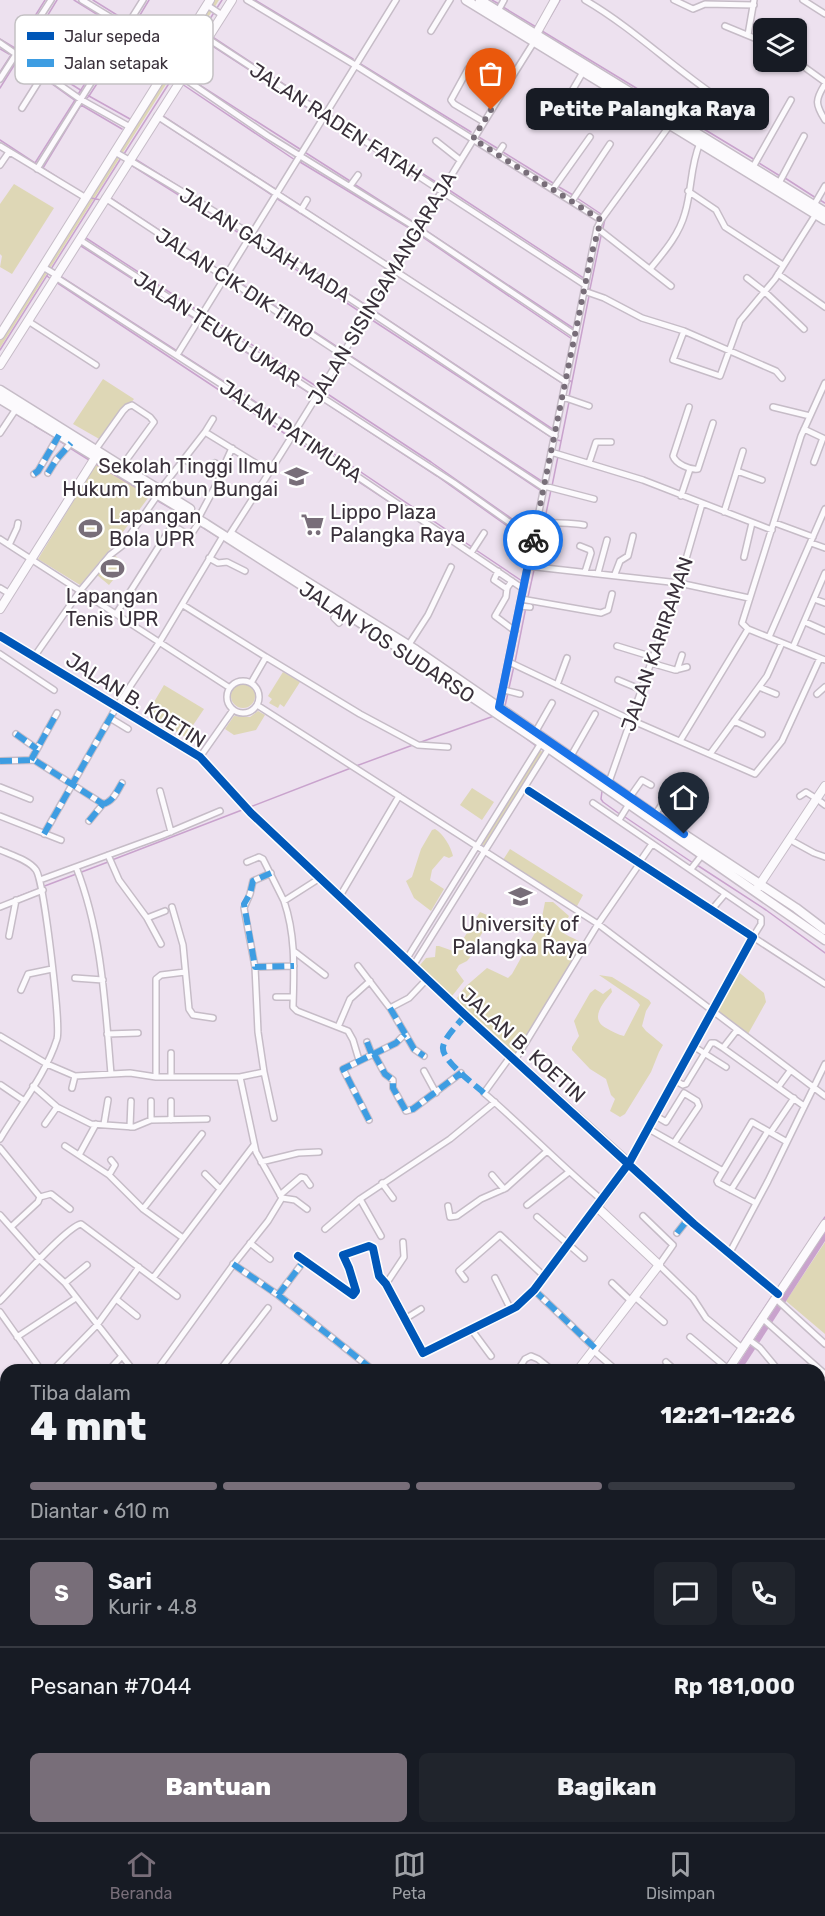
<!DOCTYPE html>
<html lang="id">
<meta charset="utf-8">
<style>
body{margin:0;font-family:Rubik,sans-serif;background:#20242c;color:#f1f3f6;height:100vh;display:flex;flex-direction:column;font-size:22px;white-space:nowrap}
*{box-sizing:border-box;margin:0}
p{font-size:20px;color:#9ea1a6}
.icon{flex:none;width:33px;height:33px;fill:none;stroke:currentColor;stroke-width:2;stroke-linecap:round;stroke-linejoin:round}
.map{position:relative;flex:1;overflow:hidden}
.sheet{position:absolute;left:0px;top:1364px;width:825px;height:470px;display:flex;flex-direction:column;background:#171b24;border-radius:18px 18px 0 0;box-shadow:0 2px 4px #0004}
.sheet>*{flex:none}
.controls{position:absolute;left:753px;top:18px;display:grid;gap:12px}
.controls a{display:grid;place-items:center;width:54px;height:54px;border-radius:9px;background:#171b24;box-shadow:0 2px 4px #0004;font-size:30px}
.pin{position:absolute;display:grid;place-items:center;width:51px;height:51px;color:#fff;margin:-62px -26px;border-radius:50% 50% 50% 0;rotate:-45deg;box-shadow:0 0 6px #0007}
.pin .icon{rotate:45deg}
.courier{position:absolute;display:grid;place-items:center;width:60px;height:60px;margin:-30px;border:4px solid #1a73e8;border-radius:50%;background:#fff;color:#222;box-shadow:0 2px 8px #0007}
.bubble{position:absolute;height:42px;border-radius:9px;background:#171b24;box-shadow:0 2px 4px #0004;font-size:20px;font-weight:800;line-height:42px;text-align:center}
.head em{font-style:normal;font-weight:800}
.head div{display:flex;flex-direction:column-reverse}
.head{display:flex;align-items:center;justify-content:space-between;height:102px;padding:0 30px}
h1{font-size:39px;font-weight:800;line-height:45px}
.bar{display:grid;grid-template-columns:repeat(4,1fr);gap:9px 6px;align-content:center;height:72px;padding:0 30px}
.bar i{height:8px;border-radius:4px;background:#363941}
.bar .on{background:#786e79}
.bar p{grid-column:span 4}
.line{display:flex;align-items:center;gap:15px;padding:0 30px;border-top:2px solid #363941}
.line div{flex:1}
.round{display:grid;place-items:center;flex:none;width:63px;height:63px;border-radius:9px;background:#20242c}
.primary-button{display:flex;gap:12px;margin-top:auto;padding:12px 30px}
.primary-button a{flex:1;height:69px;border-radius:9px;background:#786e79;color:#fff;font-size:24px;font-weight:800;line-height:69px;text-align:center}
.primary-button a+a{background:#20242c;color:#f1f3f6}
.tabs{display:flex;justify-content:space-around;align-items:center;height:84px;border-top:2px solid #363941;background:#171b24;font-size:16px;color:#9ea1a6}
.tabs a{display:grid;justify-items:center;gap:3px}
.tabs .on{color:#786e79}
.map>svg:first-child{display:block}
.green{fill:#ded7b6}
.water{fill:#c9a3cd}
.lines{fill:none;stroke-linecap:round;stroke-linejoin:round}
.stream{stroke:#c9a3cd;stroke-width:1.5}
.street-casing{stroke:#c6bcc7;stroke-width:8}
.secondary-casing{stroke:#c6bcc7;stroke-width:10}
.primary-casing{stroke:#c6bcc7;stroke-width:11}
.street{stroke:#fcfafd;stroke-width:5}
.secondary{stroke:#fcfafd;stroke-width:8}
.primary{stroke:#fcfafd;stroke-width:8}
.quiet{stroke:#3e9de2;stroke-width:6;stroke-dasharray:12 6;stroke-linecap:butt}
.cycleway-casing{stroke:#fff;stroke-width:11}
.cycleway{stroke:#0057b8;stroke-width:8}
.done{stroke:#786e79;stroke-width:6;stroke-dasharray:0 10.8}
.route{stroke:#1a73e8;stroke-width:8}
.labels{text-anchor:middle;stroke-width:4.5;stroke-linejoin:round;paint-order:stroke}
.street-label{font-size:20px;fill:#39303a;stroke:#fff}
.poi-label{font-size:20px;fill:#39303a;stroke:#fff;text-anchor:start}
.key{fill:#fff;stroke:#c4c1c4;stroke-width:1.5}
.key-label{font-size:16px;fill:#39303a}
</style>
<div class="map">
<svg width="825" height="1832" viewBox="0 0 825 1832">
<rect width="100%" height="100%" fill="#ede1ef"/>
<path class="green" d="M211,0H219L0,348V337Z
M14,184L54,208L12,274L0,267L2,256L0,254V204Z
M103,379L134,399L101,440L73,424Z
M98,461L151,494L111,548L80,585L38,559Z
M114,555L126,564L109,585L97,575Z
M283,672L300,682L284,707L280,704L278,708L269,703L272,699L268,696Z
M231 696a12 12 0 1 1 24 0a12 12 0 1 1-24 0Z
M164,685L204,709L185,737L147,714Z
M258,711L265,715L256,730L234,735L225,729L234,716L250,717Z
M539,750L543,752L485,846L480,843Z
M472,788L494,802L482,820L460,805Z
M435,829C443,833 451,847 453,856L449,858L444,856L432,870L430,880L444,889L431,911L414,898L406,881L412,877L421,849L432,830Z
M510,849L583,895L576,908L503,860Z
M545,902H553L569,916L561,931C568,937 575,938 583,944L514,1055L506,1050L491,1031L470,1016L457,998L465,987L487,968L508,978L512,974L541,922Z
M480,912L487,915L489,922L474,946L471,956L467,961L459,965L456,970L464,981L452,996H448L421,970L420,965L426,958L435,957L436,946H439L453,951L457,949Z
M736,970L764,993L766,1002L748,1034L713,1009Z
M599,975L612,977L649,1000L651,1003L646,1011L642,1026L646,1031L663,1045L659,1052L651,1072L625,1114L620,1117L610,1111L615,1099L611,1095L606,1079L590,1069L572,1050V1047L579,1036L574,1021L590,993L595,989L603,994L611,988L612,992C603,1003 589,1019 606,1028C612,1031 618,1035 624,1036L640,1005L637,1001Z
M825,1242V1334L786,1301Z
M825,1508V1698L821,1704H819V1513Z"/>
<path class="water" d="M825,1232V1241L746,1363L741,1369L734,1370Z"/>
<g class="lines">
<path class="stream" d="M57,0L24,54L82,91
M74,0L119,28
M93,0L125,20
M149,0L134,25L175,49
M255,0L353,59
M492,0L499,4
M560,0L542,31L755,160
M503,7L536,27L551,0
M124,23L132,13
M126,32L129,34L134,25L131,24
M211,36L323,110
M0,39L23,53
M208,43L320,116
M0,49L9,54
M13,51L45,0
M359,63L471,132
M0,72L11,55
M172,76L178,82
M187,77L350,181
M45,79L77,102
M182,84L295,160
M0,88L18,59L41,76
M77,96L121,27
M85,100L89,96L86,94
M329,114L442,186
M163,116L277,190
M130,119L89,96L129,34L171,58
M325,119L381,155
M158,120L272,195
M477,136L497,148
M0,140L35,163
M503,152L553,183
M124,154L222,0
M135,159L210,206
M300,162L414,231
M35,163L75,100
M759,163L780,176
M131,165L247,238
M785,178L816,198
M354,184L418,225
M559,187L573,195
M446,188L585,279
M77,190L43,168L81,105L122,129
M281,193L563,377
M91,198L101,200
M111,198L224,273
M276,198L343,240
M577,198L601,214
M820,200L825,203
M422,228L573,328
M603,228L605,219L662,141
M418,234L572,339
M86,238L200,312
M251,240L365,315
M81,246L195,319
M308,268L366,305
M228,275L342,350
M47,276L52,280
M60,276L177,351
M56,282L290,437
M587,288L590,289L601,236
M438,302L562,383
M373,310L554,430
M204,314L319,388
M369,318L554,439L561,441
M199,322L314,396
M0,350L121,158
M346,353L543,482
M181,354L296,428
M567,379L572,382
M323,391L431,462L532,533
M569,397L589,296
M318,398L437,476L530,542
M16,414L29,422
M441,423L541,491
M35,426L54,437
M300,431L472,547
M294,439L468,554
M58,440L66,445
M70,448L89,460
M96,464L154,498
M552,486L569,402
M158,501L177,512
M181,515L195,523
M199,525L218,537
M476,550L522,581
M535,565L551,490
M528,597L534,570
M515,662L527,602
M509,688L514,666
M505,706L508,693
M516,731L536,746
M421,742L494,716
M548,753L569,767
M356,766L413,745
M600,789L602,791L601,799L603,802L621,815
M250,807L351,768
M625,817L693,863
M112,860L242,810
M697,865L766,910L825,953
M42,887L108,862
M17,897L38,889
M777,1289L825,1217
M740,1344L774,1293
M727,1364L738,1348
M0,1672L6,1677"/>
<defs>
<path id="street" d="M82,0L174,56
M247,0L355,65L601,220
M585,0C633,28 671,66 717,97
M674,0L693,9L705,4L754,5
M803,0L825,14
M207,5L222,15
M498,11L504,0
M725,26L764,42
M431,31L450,0
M748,35L754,0
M207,38L585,285
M0,43L80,99L130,127
M796,61L825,82
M468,69L451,100L454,104L484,122
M182,77L268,136L418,229L575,335
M0,79L51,0
M825,84C815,100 815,104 825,120
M569,96L583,72
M22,108L44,73
M157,116L566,382
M436,141L460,160
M0,146L86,198
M115,152C266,239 410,339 555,436
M497,155L503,146
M0,165L9,152
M753,167L791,100
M37,169L143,0
M779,183L804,136
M350,186L358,175
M553,189L590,137
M688,191L716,210L725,227L783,265
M105,198L544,488
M572,201L610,144
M814,205L825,186
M301,210L307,200
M597,228L671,286
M80,240L454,483L533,539
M43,267L58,276
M650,269C664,252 679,235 685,213C692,190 690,166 700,143
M778,274L825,307
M57,278L295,432L339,464L522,588
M747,278L765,292L804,329
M584,291L604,298L642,318L684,331L776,371L782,378
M28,321L96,365
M684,331L673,360L720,376L740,321L775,279L816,214
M177,355L396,0
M825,383L801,436L742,623L748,629L825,660
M563,397L589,406
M689,407L673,456C676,464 690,470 698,469L713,423
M773,407L810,416
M804,429L823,438L814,462
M205,432L213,419
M0,433L16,409
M96,449L123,411L127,407L132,405L150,417L154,422L122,466
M551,452L643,480L772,530
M184,459L194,465
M589,463L596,442H611
M223,468L232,448
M737,471L762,480
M48,473L56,460L71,443
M34,474L38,471L59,435
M544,486L594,499
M160,490L205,432L270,472
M681,496L690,469
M724,512L743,451
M200,515L223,472V468L215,463
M537,521C553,524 567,522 584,525
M775,523L813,537
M175,532L179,529L190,536L200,521
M230,534C335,372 431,205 534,42
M0,539L230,688
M811,543L825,548
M9,545L17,528L18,523
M580,546L590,550L591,553L585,572
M471,553L484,533
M744,557L752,523
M209,558L218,563L227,562L245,571
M527,566L679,583L749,598
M498,571L494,580L507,589
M598,573L607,540
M615,574L620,561L628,556L633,536
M512,581L507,588L506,597L495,616L515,631
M0,588L10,594
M521,599L601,613L608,610L612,594
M814,599L825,603
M183,605L266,657L251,683
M520,606L530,607
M339,609L334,618L339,623
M116,614L182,510
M805,622L825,631
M769,637L825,509
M408,646L428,615L451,567
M617,646L653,657
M793,647L825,573
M0,654L54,690
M34,657L80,591L110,555L123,545L157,496
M266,657L360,714L418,745L448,747
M509,662L631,720L755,774L782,741L820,658
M651,663L675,670L687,667
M677,670L682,655
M618,680L642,690
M227 697a16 16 0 1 1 32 0a16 16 0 1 1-32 0Z
M557,685L567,658
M759,687L776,694
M504,690L520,694
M817,694L825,687
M257,705L598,924L825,1096
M499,707L597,228L601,220L670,125
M110,718L128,729
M734,721L762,734
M536,731L552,703
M16,734L37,749
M680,741L748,629
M710,754L767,676L782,643
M571,756L595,714
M200,757L233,710
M31,760L57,713
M0,761L34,760L103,804L89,821
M609,782L679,583L702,504
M0,787L30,799
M160,791L171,832
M529,791L753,937L629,1163L694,1224L778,1294
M800,796L806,792L817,799
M630,797L642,780L651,785
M821,802L825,805
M593,803L761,918V924L753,937L825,984
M103,804C113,802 117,791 122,783
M655,815L666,798L670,795
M0,816L61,840
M619,820L629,804
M44,834L117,706L159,643L223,536
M794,842L814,853L825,857
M0,850C11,855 29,860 36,870C44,882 61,1025 57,1039C46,1074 19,1107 0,1139
M108,855L119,880L147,918L165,911
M641,860L652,844
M247,862L259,857L263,859L284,901L320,878
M76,867C102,933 105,1004 111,1074
M691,869L702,855
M40,880L163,835L220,811
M340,896L399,796
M284,901C296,936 294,971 293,1007L297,1011L348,1031L353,1040L359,1060
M0,907L43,890
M172,907L183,945L189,1009L193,1015L213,1018
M714,907L725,894
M147,918L161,944
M9,936L16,900
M295,952L325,975
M406,960L541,743
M358,966L390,1008L409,998L427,979
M413,966L549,748
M255,967L294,966
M75,978L103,980
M21,990L28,974L52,969
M276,997H293
M390,1008L414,1049L424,1056
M338,1027L350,999L370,981
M737,1030L723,1048L804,1106
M107,1034L138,1033
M0,1036L47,1064L75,1076L130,1073L156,1077H240L264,1072L274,1118
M367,1042L372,1055
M693,1046L726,1067
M374,1054L385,1074L393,1080V1088L406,1111L413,1109L461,1073
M510,1057L484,1093C524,1127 561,1166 602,1200
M515,1060L598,924L640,863
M424,1071L436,1093
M264,1072L258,1032L255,967L244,908L250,894L253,881L271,873
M156,1077V979L161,975L185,972
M171,1077V1053
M240,1077L256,1152L282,1198
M674,1080L683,1085L686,1084L711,1043H715L723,1048
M1,1085L23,1100
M33,1086L57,1107L91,1124L134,1127L151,1120L207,1119
M779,1086L790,1071
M72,1088L75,1076
M171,1101V1120
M654,1115L666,1122L684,1093L697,1101L699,1106L697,1109L674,1143
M151,1120V1101
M369,1120L343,1069L396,1043L405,1034
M45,1124L57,1107
M104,1124L108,1100
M130,1127L131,1101
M647,1128L723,1171
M771,1132L794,1098
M65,1146L109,1175L143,1209L183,1238
M0,1148L40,1197L38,1202L11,1227
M79,1155L96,1124
M261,1162L298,1153L319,1152
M205,1174L220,1189
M109,1175L115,1165L111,1160
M492,1175L504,1189
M382,1183L393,1198
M731,1190L768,1131
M280,1195L301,1177L305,1178L310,1185
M40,1197L51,1194L70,1209
M282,1198L295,1200L307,1209
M360,1199L381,1236
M756,1203L718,1183L717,1181L752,1122L787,1142
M527,1205L569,1172
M448,1206L450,1217L457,1216L481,1199L506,1188L547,1151
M143,1209L202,1134
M0,1215L40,1260L65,1283L133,1370
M643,1216L673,1245L659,1265L693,1298L706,1318L742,1348
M537,1217L584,1258
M325,1229L360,1199L450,1139L495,1102
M677,1233L688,1219
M250,1243L270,1259
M729,1254L768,1181L825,1064
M298,1256L353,1295L356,1291L349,1268L343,1255L369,1246L373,1248L379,1276L386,1284L423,1353L511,1310L534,1290L597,1207
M233,1264L278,1295L373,1370
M153,1278L254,1145
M495,1278L511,1310
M465,1279L459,1271L500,1235L544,1276
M65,1283L87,1265
M612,1283L631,1301
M386,1284L404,1257L403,1242
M534,1290L596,1349
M278,1295L304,1261
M635,1297L664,1322
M116,1299L137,1316
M776,1299L825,1344
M0,1301C14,1287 66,1227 81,1224L177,1296
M0,1312L41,1370
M762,1318L825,1374
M405,1319L421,1309
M471,1329L491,1356
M17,1337L76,1298
M690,1337L728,1369
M748,1339L760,1348L775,1366
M594,1351L616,1370
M666,1362L675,1370
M53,1370L97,1325L139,1267
M109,1370L122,1356
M157,1370L233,1265L268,1221L282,1198
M220,1370L268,1308
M518,1370L525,1359L531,1356L538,1359L552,1370
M0,1421L6,1415
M819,1460L825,1454
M0,1478L6,1484
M0,1560L6,1555
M0,1725L6,1720
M0,1741L6,1746
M819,1745L825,1748
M819,1803L825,1797
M0,1809L6,1812
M819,1810L825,1815
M49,1827L56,1832
M296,1827L306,1832
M442,1827L448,1832
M106,1832L110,1827
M189,1832L194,1827
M217,1832L223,1827
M514,1832L518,1827
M613,1832L616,1827
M682,1832L686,1827
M780,1832L786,1827"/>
<path id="secondary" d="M536,34L555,0
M0,335L210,0
M0,365L232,0
M0,609L95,458
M0,636L200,757L251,813L465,1015L629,1163L597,1207L659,1265L578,1370
M758,887L825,786
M728,1370L825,1224
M0,1665L6,1670
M153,1827L157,1832
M322,1832L324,1827
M424,1832L427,1827"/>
<path id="primary" d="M466,0L825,220
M480,0L825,212
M0,390L190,509
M0,399L206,524L373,631L541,743L825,940
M232,535L416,650L655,815L796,908L825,930"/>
</defs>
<use href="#street" class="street-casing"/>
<use href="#secondary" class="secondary-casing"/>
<use href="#primary" class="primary-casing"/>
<use href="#street" class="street"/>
<use href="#secondary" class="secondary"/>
<use href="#primary" class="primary"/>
<path class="quiet" d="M48,473L56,460L71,443
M34,474L38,471L59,435
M16,734L37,749
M31,760L57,713
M0,761L34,760L103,804L89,821
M103,804C113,802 117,791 122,783
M44,834L117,706
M271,873L253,881L250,894L244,904L255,967L294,966
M390,1008L414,1049L424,1056
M465,1015C459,1024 445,1036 443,1047C441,1060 474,1084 484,1093
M367,1042L372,1055
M374,1054L385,1074L393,1080V1088L406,1111L413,1109L461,1073
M369,1120L343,1069L396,1043L405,1034
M677,1233L688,1219
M233,1264L278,1295L373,1370
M534,1290L596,1349
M278,1295L304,1261"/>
<defs>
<path id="cycleway" d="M0,636L200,757L251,813L465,1015L694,1224L778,1294
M298,1256L353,1295L356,1291L349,1268L343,1255L369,1246L373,1248L379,1276L386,1284L423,1353L516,1307L534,1290L629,1163L753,937L529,791"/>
</defs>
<use href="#cycleway" class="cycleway-casing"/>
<use href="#cycleway" class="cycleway"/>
</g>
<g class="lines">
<path class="done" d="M491,110L473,139L601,220L591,256L533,540"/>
<path class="route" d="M533,540L499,707L684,834"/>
</g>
<defs>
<symbol id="university-bare" viewBox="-9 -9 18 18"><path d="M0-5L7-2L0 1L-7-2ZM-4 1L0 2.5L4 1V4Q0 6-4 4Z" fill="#786e79" stroke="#fff" stroke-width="2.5" paint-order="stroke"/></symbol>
<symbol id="supermarket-bare" viewBox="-9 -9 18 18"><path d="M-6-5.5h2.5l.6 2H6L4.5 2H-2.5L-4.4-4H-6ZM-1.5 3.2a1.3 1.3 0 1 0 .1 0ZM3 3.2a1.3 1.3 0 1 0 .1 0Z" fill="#786e79" stroke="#fff" stroke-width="2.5" paint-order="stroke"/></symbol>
<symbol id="stadium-bare" viewBox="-9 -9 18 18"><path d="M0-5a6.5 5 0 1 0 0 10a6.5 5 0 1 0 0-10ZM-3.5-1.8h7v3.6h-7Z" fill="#786e79" stroke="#fff" stroke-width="2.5" paint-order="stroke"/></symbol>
</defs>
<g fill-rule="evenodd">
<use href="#university-bare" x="280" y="460" width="33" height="33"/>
<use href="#supermarket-bare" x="296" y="508" width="33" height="33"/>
<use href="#stadium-bare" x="74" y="512" width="33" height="33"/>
<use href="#stadium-bare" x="96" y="552" width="33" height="33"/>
<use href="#university-bare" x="504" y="880" width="33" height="33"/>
</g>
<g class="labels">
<g class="street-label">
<text transform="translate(336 122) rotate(33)" y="7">JALAN RADEN FATAH</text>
<text transform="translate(265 245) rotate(32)" y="7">JALAN GAJAH MADA</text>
<text transform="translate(235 283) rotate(33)" y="7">JALAN CIK DIK TIRO</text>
<text transform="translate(382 288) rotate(-59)" y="7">JALAN SISINGAMANGARAJA</text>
<text transform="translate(217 329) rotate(33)" y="7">JALAN TEUKU UMAR</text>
<text transform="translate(291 431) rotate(34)" y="7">JALAN PATIMURA</text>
<text transform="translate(387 642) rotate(33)" y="7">JALAN YOS SUDARSO</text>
<text transform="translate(657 644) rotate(-71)" y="7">JALAN KARIRAMAN</text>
<text transform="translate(136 700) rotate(32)" y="7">JALAN B. KOETIN</text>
<text transform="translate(523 1045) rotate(42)" y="7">JALAN B. KOETIN</text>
</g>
<g class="poi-label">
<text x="278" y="473" text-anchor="end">Sekolah Tinggi Ilmu<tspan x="278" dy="23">Hukum Tambun Bungai</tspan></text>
<text x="330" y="519">Lippo Plaza<tspan x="330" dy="23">Palangka Raya</tspan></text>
<text x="109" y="523">Lapangan<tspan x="109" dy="23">Bola UPR</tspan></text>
<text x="112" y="603" text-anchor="middle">Lapangan<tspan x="112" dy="23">Tenis UPR</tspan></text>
<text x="520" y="931" text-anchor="middle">University of<tspan x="520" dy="23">Palangka Raya</tspan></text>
</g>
</g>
<rect x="15" y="15" width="198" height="69" rx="9" class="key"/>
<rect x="27" y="32" width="27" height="8" fill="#0057b8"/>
<rect x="27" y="59" width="27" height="8" fill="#3e9de2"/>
<g class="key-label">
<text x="64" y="42">Jalur sepeda</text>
<text x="64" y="69">Jalan setapak</text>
</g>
</svg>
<div class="controls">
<a><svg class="icon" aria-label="layers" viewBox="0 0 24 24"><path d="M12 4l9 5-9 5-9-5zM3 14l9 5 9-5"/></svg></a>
</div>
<div class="pin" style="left:491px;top:110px;background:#ea580c"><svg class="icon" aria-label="bag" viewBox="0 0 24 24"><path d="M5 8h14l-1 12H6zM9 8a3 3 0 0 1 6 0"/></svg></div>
<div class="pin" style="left:684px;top:834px;background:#1f2937"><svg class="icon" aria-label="home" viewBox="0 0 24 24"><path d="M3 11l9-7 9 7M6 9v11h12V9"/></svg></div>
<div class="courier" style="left:533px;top:540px"><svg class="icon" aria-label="bike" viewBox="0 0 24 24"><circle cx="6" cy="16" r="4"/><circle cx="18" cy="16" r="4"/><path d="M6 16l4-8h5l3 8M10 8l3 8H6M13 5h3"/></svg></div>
<div class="bubble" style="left:526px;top:88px;width:243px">Petite Palangka Raya</div>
<section class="sheet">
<div class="head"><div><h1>4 mnt</h1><p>Tiba dalam</p></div><em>12:21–12:26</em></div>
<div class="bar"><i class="on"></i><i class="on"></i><i class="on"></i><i></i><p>Diantar · 610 m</p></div>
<div class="line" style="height:108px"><b class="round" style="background:#786e79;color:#fff">S</b><div><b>Sari</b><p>Kurir · 4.8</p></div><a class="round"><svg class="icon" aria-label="chat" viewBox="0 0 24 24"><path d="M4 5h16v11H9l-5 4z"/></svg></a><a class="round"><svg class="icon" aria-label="phone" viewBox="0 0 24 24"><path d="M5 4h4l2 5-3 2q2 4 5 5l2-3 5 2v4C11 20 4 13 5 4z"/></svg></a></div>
<div class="line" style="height:78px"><div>Pesanan #7044</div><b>Rp 181,000</b></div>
<div class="primary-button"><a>Bantuan</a><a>Bagikan</a></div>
</section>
</div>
<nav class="tabs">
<a class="on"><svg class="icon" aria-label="home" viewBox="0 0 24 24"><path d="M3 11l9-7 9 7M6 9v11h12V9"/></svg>Beranda</a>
<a><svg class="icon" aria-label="map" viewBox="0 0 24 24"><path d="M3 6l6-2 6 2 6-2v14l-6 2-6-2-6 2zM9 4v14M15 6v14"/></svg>Peta</a>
<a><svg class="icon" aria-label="saved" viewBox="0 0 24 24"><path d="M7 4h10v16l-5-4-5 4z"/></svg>Disimpan</a>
</nav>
